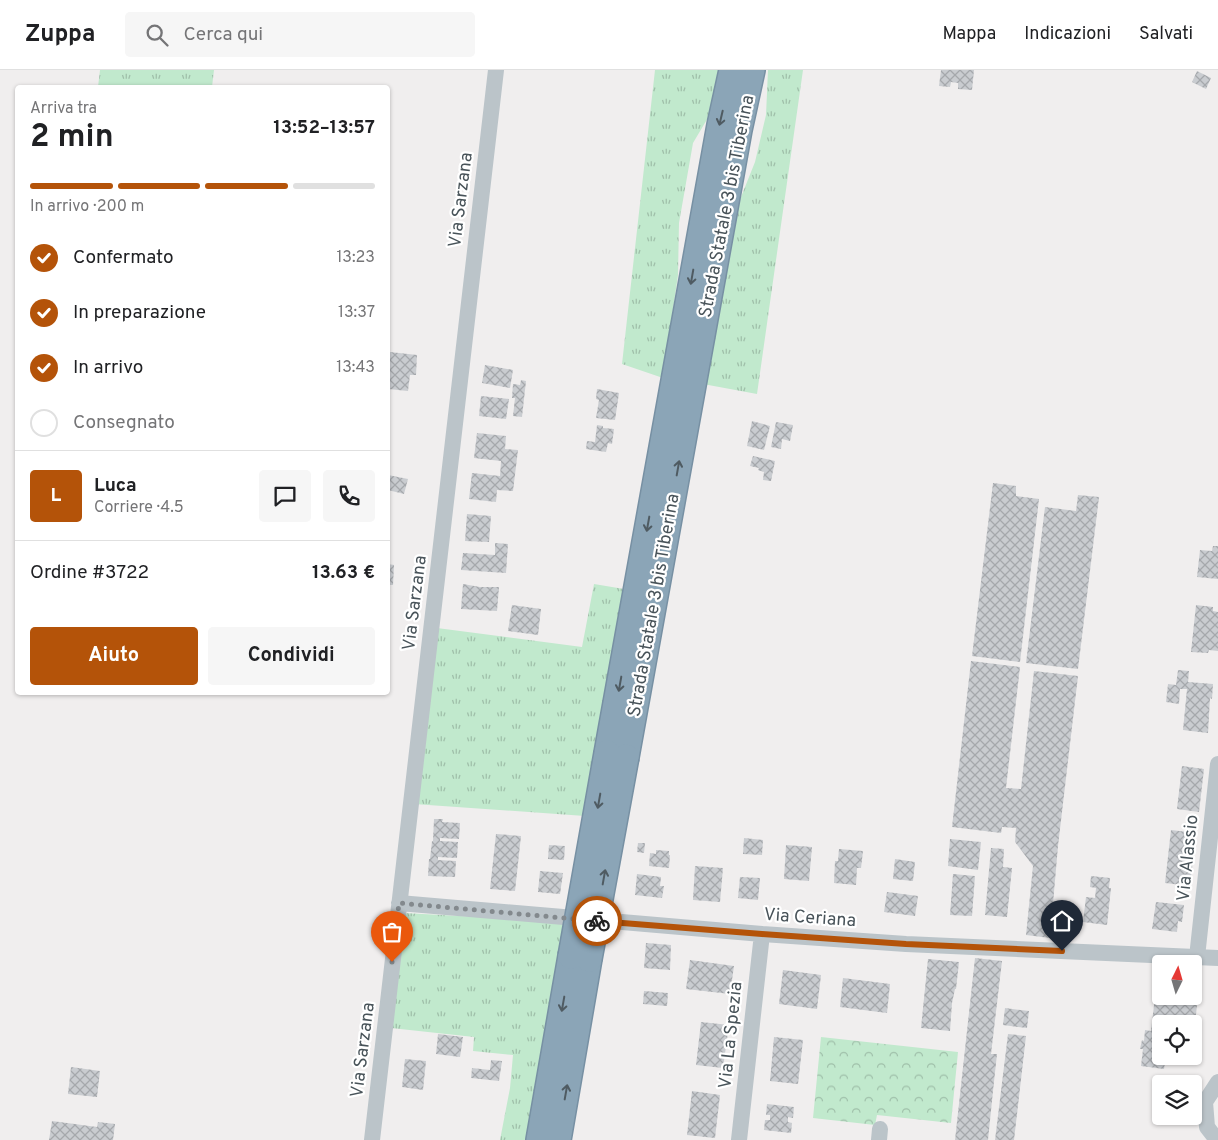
<!DOCTYPE html>
<html lang="it">
<meta charset="utf-8">
<style>
body{margin:0;font-family:Overpass,sans-serif;background:#f6f6f6;color:#202124;height:100vh;display:flex;flex-direction:column;font-size:19px;white-space:nowrap}
*{box-sizing:border-box;margin:0}
p{font-size:16px;color:#757577}
.icon{flex:none;width:28px;height:28px;fill:none;stroke:currentColor;stroke-width:2;stroke-linecap:round;stroke-linejoin:round}
.map{position:relative;flex:1;overflow:hidden}
.panel{position:absolute;left:15px;top:15px;width:375px;height:610px;display:flex;flex-direction:column;background:#fff;border-radius:5px;box-shadow:0 1px 4px #0004}
.panel>*{flex:none}
.needle{width:32px;rotate:5deg}
.controls{position:absolute;left:1152px;top:885px;display:grid;gap:10px}
.controls a{display:grid;place-items:center;width:50px;height:50px;border-radius:5px;background:#fff;box-shadow:0 1px 4px #0004;font-size:25px}
.pin{position:absolute;display:grid;place-items:center;width:42px;height:42px;color:#fff;margin:-51px -21px;border-radius:50% 50% 50% 0;rotate:-45deg;box-shadow:0 0 5px #0007}
.pin .icon{rotate:45deg}
.courier{position:absolute;display:grid;place-items:center;width:50px;height:50px;margin:-25px;border:4px solid #b45309;border-radius:50%;background:#fff;color:#222;box-shadow:0 1px 6px #0007}
.head em{font-style:normal;font-weight:700}
.head div{display:flex;flex-direction:column-reverse}
.head{display:flex;align-items:center;justify-content:space-between;height:85px;padding:0 15px}
h1{font-size:32px;font-weight:700;line-height:38px}
.bar{display:grid;grid-template-columns:repeat(4,1fr);gap:8px 5px;align-content:center;height:60px;padding:0 15px}
.bar i{height:6px;border-radius:4px;background:#e0e0e0}
.bar .selected{background:#b45309}
.bar p{grid-column:span 4}
.line{display:flex;align-items:center;gap:12px;padding:0 15px;border-top:1px solid #e0e0e0}
.line div{flex:1}
.round{display:grid;place-items:center;flex:none;width:52px;height:52px;border-radius:5px;background:#f6f6f6}
ol{padding:0 15px;list-style:none}
li{display:flex;align-items:center;gap:15px;height:55px}
li p{margin-inline-start:auto}
li .icon{padding:5px;border-radius:50%;background:#b45309;color:#fff;stroke-width:4}
li:last-child{color:#757577}
li i{width:28px;height:28px;border:2px solid #e0e0e0;border-radius:50%}
.cta{display:flex;gap:10px;margin-top:auto;padding:10px 15px}
.cta a{flex:1;height:58px;border-radius:5px;background:#b45309;color:#fff;font-size:20px;font-weight:700;line-height:58px;text-align:center}
.cta a+a{background:#f6f6f6;color:#202124}
header{display:flex;align-items:center;gap:30px;box-sizing:border-box;height:70px;padding:0 25px;background:#fff;border-bottom:1px solid #e0e0e0}
header strong{font-size:24px}
nav{display:flex;gap:28px;margin-inline-start:auto;font-size:18px}
.search{width:350px;height:45px;background:#f6f6f6;display:flex;align-items:center;gap:12px;box-sizing:border-box;padding:0 18px;border-radius:5px;color:#757577;font-size:19px}
.map>svg:first-child{display:block}
.grass{fill:url(#grass-tufts)}
.park{fill:url(#park-crowns)}
.building{fill:url(#building-cross-hatch)}
.lines{fill:none;stroke-linecap:round;stroke-linejoin:round}
.highway-casing{stroke:#7790a3;stroke-width:28}
.minor{stroke:#bbc4c9;stroke-width:16}
.highway{stroke:#8ba5b7;stroke-width:25}
.highway-bridge-casing{stroke:#7790a3;stroke-width:28;stroke-linecap:butt}
.highway-bridge{stroke:#8ba5b7;stroke-width:25}
.oneway{stroke:#4f5b62}
.done{stroke:#83898d;stroke-width:5;stroke-dasharray:0 9}
.route{stroke:#b45309;stroke-width:6}
.labels{text-anchor:middle;stroke-width:4.5;stroke-linejoin:round;paint-order:stroke}
.street-label{font-size:18px;fill:#485359;stroke:#fff}
</style>
<header>
<strong>Zuppa</strong>
<div class="search"><svg class="icon" aria-label="search" viewBox="0 0 24 24"><circle cx="10" cy="10" r="6"/><path d="M15 15l6 6"/></svg>Cerca qui</div>
<nav><a>Mappa</a><a>Indicazioni</a><a>Salvati</a></nav>
</header>
<div class="map">
<svg width="1218" height="1070" viewBox="0 0 1218 1070">
<defs>
<pattern id="grass-tufts" width="24" height="20" patternUnits="userSpaceOnUse" patternTransform="scale(1.25)"><rect width="24" height="20" fill="#c1e9cd"/><path d="M3 7l-1-3M5 7V3M7 7l1-3M15 17l-1-3M17 17v-4M19 17l1-3" fill="none" stroke="#9fbfa9"/></pattern>
<pattern id="park-crowns" width="20" height="18" patternUnits="userSpaceOnUse" patternTransform="scale(1.25)"><rect width="20" height="18" fill="#c1e9cd"/><path d="M2 6a3 3 0 1 1 6 0M12 15a3 3 0 1 1 6 0" fill="none" stroke="#9fbfa9"/></pattern>
<pattern id="building-cross-hatch" width="8" height="8" patternUnits="userSpaceOnUse" patternTransform="scale(1.25)"><rect width="8" height="8" fill="#c9ccd0"/><path d="M0 0l8 8M0 8l8-8" fill="none" stroke="#a5a8ac"/></pattern>
</defs>
<rect width="100%" height="100%" fill="#f0eeee"/>
<path class="grass" d="M100,0H214L212,17H98Z
M655,0H722L712,41L693,73L679,153L678,205L663,308L622,294Z
M768,0H803L757,324L703,314L733,147L755,92L766,45Z
M594,514L624,519L585,746L414,734L437,558L582,577Z
M404,843L535,850L566,854L527,1070H500L510,1018L513,985L473,981L474,967L391,958Z"/>
<path class="park" d="M821,967L958,982L951,1053L877,1045L875,1055L813,1048Z"/>
<path class="building" d="M941,0H974L972,20L958,19V13L951,12L950,17L939,16Z
M1197,1L1211,8L1206,19L1192,12Z
M390,282L417,285L416,305H410L408,321L388,319V302Z
M485,295L513,300L510,318L482,313Z
M521,310L526,311L522,347L513,346L515,328H512L513,314L520,315Z
M597,319L619,323L615,350L596,348L599,330L596,329Z
M481,326L509,329L506,349L479,346Z
M752,351L770,356L764,380L747,376Z
M776,352L793,355L790,371L782,369L781,379L771,377Z
M597,355L603,356V358L614,359L612,374L608,373L606,382L586,379L587,371L595,372Z
M477,363L506,366L505,379L518,380L513,421L497,420L496,432L469,429L472,403L500,406L501,391L474,388Z
M753,386L775,391L771,411L763,410L764,402L758,400L759,398L750,396Z
M388,405L408,409L404,424L388,420Z
M993,413L1016,416V426L1039,429L1020,592L972,586Z
M1078,425L1099,427L1078,599L1026,593L1045,437L1076,441Z
M467,444L491,446L489,472L465,471Z
M495,473L508,474L506,503L461,500L463,483L495,485Z
M1213,476H1218V509L1197,507L1200,480L1212,481Z
M388,494L394,495L393,515H388Z
M463,514L480,517H499L497,541L461,539Z
M512,535L541,539L538,565L508,561Z
M1196,535L1213,537V541L1218,542V581L1209,580L1208,583L1191,582Z
M971,591L1020,597L1006,718L1021,719L1034,601L1078,606L1058,776L1050,868L1026,865L1033,796L1015,772L1016,758L1002,757L1001,763L952,757Z
M1178,600L1189,601L1188,612L1213,614L1212,629L1210,628L1208,663L1183,660L1187,619H1180L1179,634L1166,632L1168,614L1176,615Z
M1182,696L1204,699L1199,742L1177,739Z
M434,749H443L442,752L460,753L459,769L440,768V771L458,772L457,788L438,787V790L456,791L455,807L428,806L429,789H430L432,771H433Z
M1171,760L1196,763L1190,816L1165,813Z
M496,764L521,766L515,821L490,819Z
M744,768L763,770L762,785L743,784Z
M950,769L981,772L978,800L948,796Z
M638,773H645L644,783L637,782Z
M549,775L565,776L564,790L548,789Z
M786,775L812,777L809,811L784,809Z
M991,778L1004,779L1003,797L1012,798L1007,847L985,845Z
M839,779L863,781L861,798H857L856,815L834,813L835,791H838Z
M656,780L669,781V785H670L669,798L649,796L650,783L656,784Z
M895,789L915,792L913,811L893,809Z
M695,796L723,798L720,832L693,830Z
M540,801L563,803L560,824L538,822Z
M637,804L661,807L660,816H664L662,828L635,825Z
M953,804L975,806L972,846L950,845Z
M1091,806L1110,808L1109,818H1111L1107,855L1083,852L1086,827L1095,828L1096,818L1090,817Z
M740,807L760,808L758,830L738,828Z
M887,822L918,826L915,846L884,842Z
M1156,832L1184,835L1182,852L1178,851L1177,862L1152,859Z
M646,873L671,875L670,900L644,898Z
M975,888L1002,891L991,984H997L993,1021L988,1070H955Z
M928,889L959,892L956,919H955L952,933L950,961L921,958Z
M690,890L734,896L730,924L686,919Z
M783,900L821,905L817,939L779,934Z
M843,908L890,914L887,943L840,937Z
M1157,910H1161V926H1176L1175,932L1197,935L1195,954H1161V986H1166L1164,999L1141,996L1143,979H1140L1142,970L1144,971L1145,960L1151,961Z
M644,921L668,923L667,936L643,934Z
M1005,938L1029,941L1027,958L1003,955Z
M701,952L729,955L723,998L696,995Z
M438,964L463,967L460,987L436,984Z
M1008,964L1026,966L1014,1070H995Z
M774,967L803,970L798,1014L770,1011Z
M405,989L426,991L423,1020L402,1017Z
M491,990L502,991L499,1011L471,1008L472,998L490,1000Z
M71,997L100,1001L97,1027L68,1024Z
M692,1021L720,1025L715,1068L687,1065Z
M767,1034L794,1037L793,1048L788,1047V1052L792,1053L791,1063L764,1060L765,1050H770V1045H766Z
M52,1051L97,1057L98,1052L115,1054L113,1070H49Z"/>
<g class="lines">
<defs>
<path id="highway" d="M607,683L720,55L732,0
M626,687L739,60L752,0
M539,1070L571,886
M558,1070L589,889"/>
</defs>
<use href="#highway" class="highway-casing"/>
<path class="minor" d="M399,833L762,864L906,874L1218,888
M1197,887L1218,694
M372,1070L496,0
M739,1070L762,864
M879,1070L880,1059
M1217,1070L1207,1057L1205,1032L1218,1012"/>
<use href="#highway" class="highway"/>
<defs>
<path id="highway-bridge" d="M571,886L607,683
M589,889L626,687"/>
</defs>
<use href="#highway-bridge" class="highway-bridge-casing"/>
<use href="#highway-bridge" class="highway-bridge"/>
</g>
<defs><path id="oneway-shaft" d="M-6 0H5M1.5-3L5.5 0L1.5 3" fill="none" stroke-width="1.6" stroke-linecap="round" stroke-linejoin="round" transform="scale(1.25)"/></defs>
<g class="oneway">
<use href="#oneway-shaft" transform="translate(721 48) rotate(103)"/>
<use href="#oneway-shaft" transform="translate(692 207) rotate(100)"/>
<use href="#oneway-shaft" transform="translate(678 398) rotate(-80)"/>
<use href="#oneway-shaft" transform="translate(648 454) rotate(100)"/>
<use href="#oneway-shaft" transform="translate(620 614) rotate(100)"/>
<use href="#oneway-shaft" transform="translate(599 731) rotate(100)"/>
<use href="#oneway-shaft" transform="translate(604 807) rotate(-80)"/>
<use href="#oneway-shaft" transform="translate(563 934) rotate(100)"/>
<use href="#oneway-shaft" transform="translate(566 1022) rotate(-80)"/>
</g>
<g class="lines">
<path class="done" d="M392,892L399,833L597,851"/>
<path class="route" d="M597,851L762,864L906,874L1062,881"/>
</g>
<g class="labels">
<g class="street-label">
<text transform="translate(460 130) rotate(-83)" y="6">Via Sarzana</text>
<text transform="translate(726 136) rotate(-79)" y="6">Strada Statale 3 bis Tiberina</text>
<text transform="translate(414 533) rotate(-83)" y="6">Via Sarzana</text>
<text transform="translate(653 535) rotate(-80)" y="6">Strada Statale 3 bis Tiberina</text>
<text transform="translate(1187 788) rotate(-84)" y="6">Via Alassio</text>
<text transform="translate(810 847) rotate(4)" y="6">Via Ceriana</text>
<text transform="translate(730 965) rotate(-84)" y="6">Via La Spezia</text>
<text transform="translate(362 980) rotate(-83)" y="6">Via Sarzana</text>
</g>
</g>
</svg>
<div class="controls">
<a><svg class="needle" viewBox="-14 -14 28 28"><path d="M0-13l5 13h-10z" fill="#e53935"/><path d="M0 13l5-13h-10z" fill="#757577"/></svg></a>
<a><svg class="icon" aria-label="locate" viewBox="0 0 24 24"><circle cx="12" cy="12" r="6"/><path d="M12 2v4M12 18v4M2 12h4M18 12h4"/></svg></a>
<a><svg class="icon" aria-label="layers" viewBox="0 0 24 24"><path d="M12 4l9 5-9 5-9-5zM3 14l9 5 9-5"/></svg></a>
</div>
<div class="pin" style="left:392px;top:892px;background:#ea580c"><svg class="icon" aria-label="bag" viewBox="0 0 24 24"><path d="M5 8h14l-1 12H6zM9 8a3 3 0 0 1 6 0"/></svg></div>
<div class="pin" style="left:1062px;top:881px;background:#1f2937"><svg class="icon" aria-label="home" viewBox="0 0 24 24"><path d="M3 11l9-7 9 7M6 9v11h12V9"/></svg></div>
<div class="courier" style="left:597px;top:851px"><svg class="icon" aria-label="bike" viewBox="0 0 24 24"><circle cx="6" cy="16" r="4"/><circle cx="18" cy="16" r="4"/><path d="M6 16l4-8h5l3 8M10 8l3 8H6M13 5h3"/></svg></div>
<section class="panel">
<div class="head"><div><h1>2 min</h1><p>Arriva tra</p></div><em>13:52–13:57</em></div>
<div class="bar"><i class="selected"></i><i class="selected"></i><i class="selected"></i><i></i><p>In arrivo · 200 m</p></div>
<ol>
<li><svg class="icon" aria-label="check" viewBox="0 0 24 24"><path d="M5 12l5 5 9-10"/></svg>Confermato<p>13:23</p></li>
<li><svg class="icon" aria-label="check" viewBox="0 0 24 24"><path d="M5 12l5 5 9-10"/></svg>In preparazione<p>13:37</p></li>
<li><svg class="icon" aria-label="check" viewBox="0 0 24 24"><path d="M5 12l5 5 9-10"/></svg>In arrivo<p>13:43</p></li>
<li><i></i>Consegnato</li>
</ol>
<div class="line" style="height:90px"><b class="round" style="background:#b45309;color:#fff">L</b><div><b>Luca</b><p>Corriere · 4.5</p></div><a class="round"><svg class="icon" aria-label="chat" viewBox="0 0 24 24"><path d="M4 5h16v11H9l-5 4z"/></svg></a><a class="round"><svg class="icon" aria-label="phone" viewBox="0 0 24 24"><path d="M5 4h4l2 5-3 2q2 4 5 5l2-3 5 2v4C11 20 4 13 5 4z"/></svg></a></div>
<div class="line" style="height:65px"><div>Ordine #3722</div><b>13.63 €</b></div>
<div class="cta"><a>Aiuto</a><a>Condividi</a></div>
</section>
</div>
